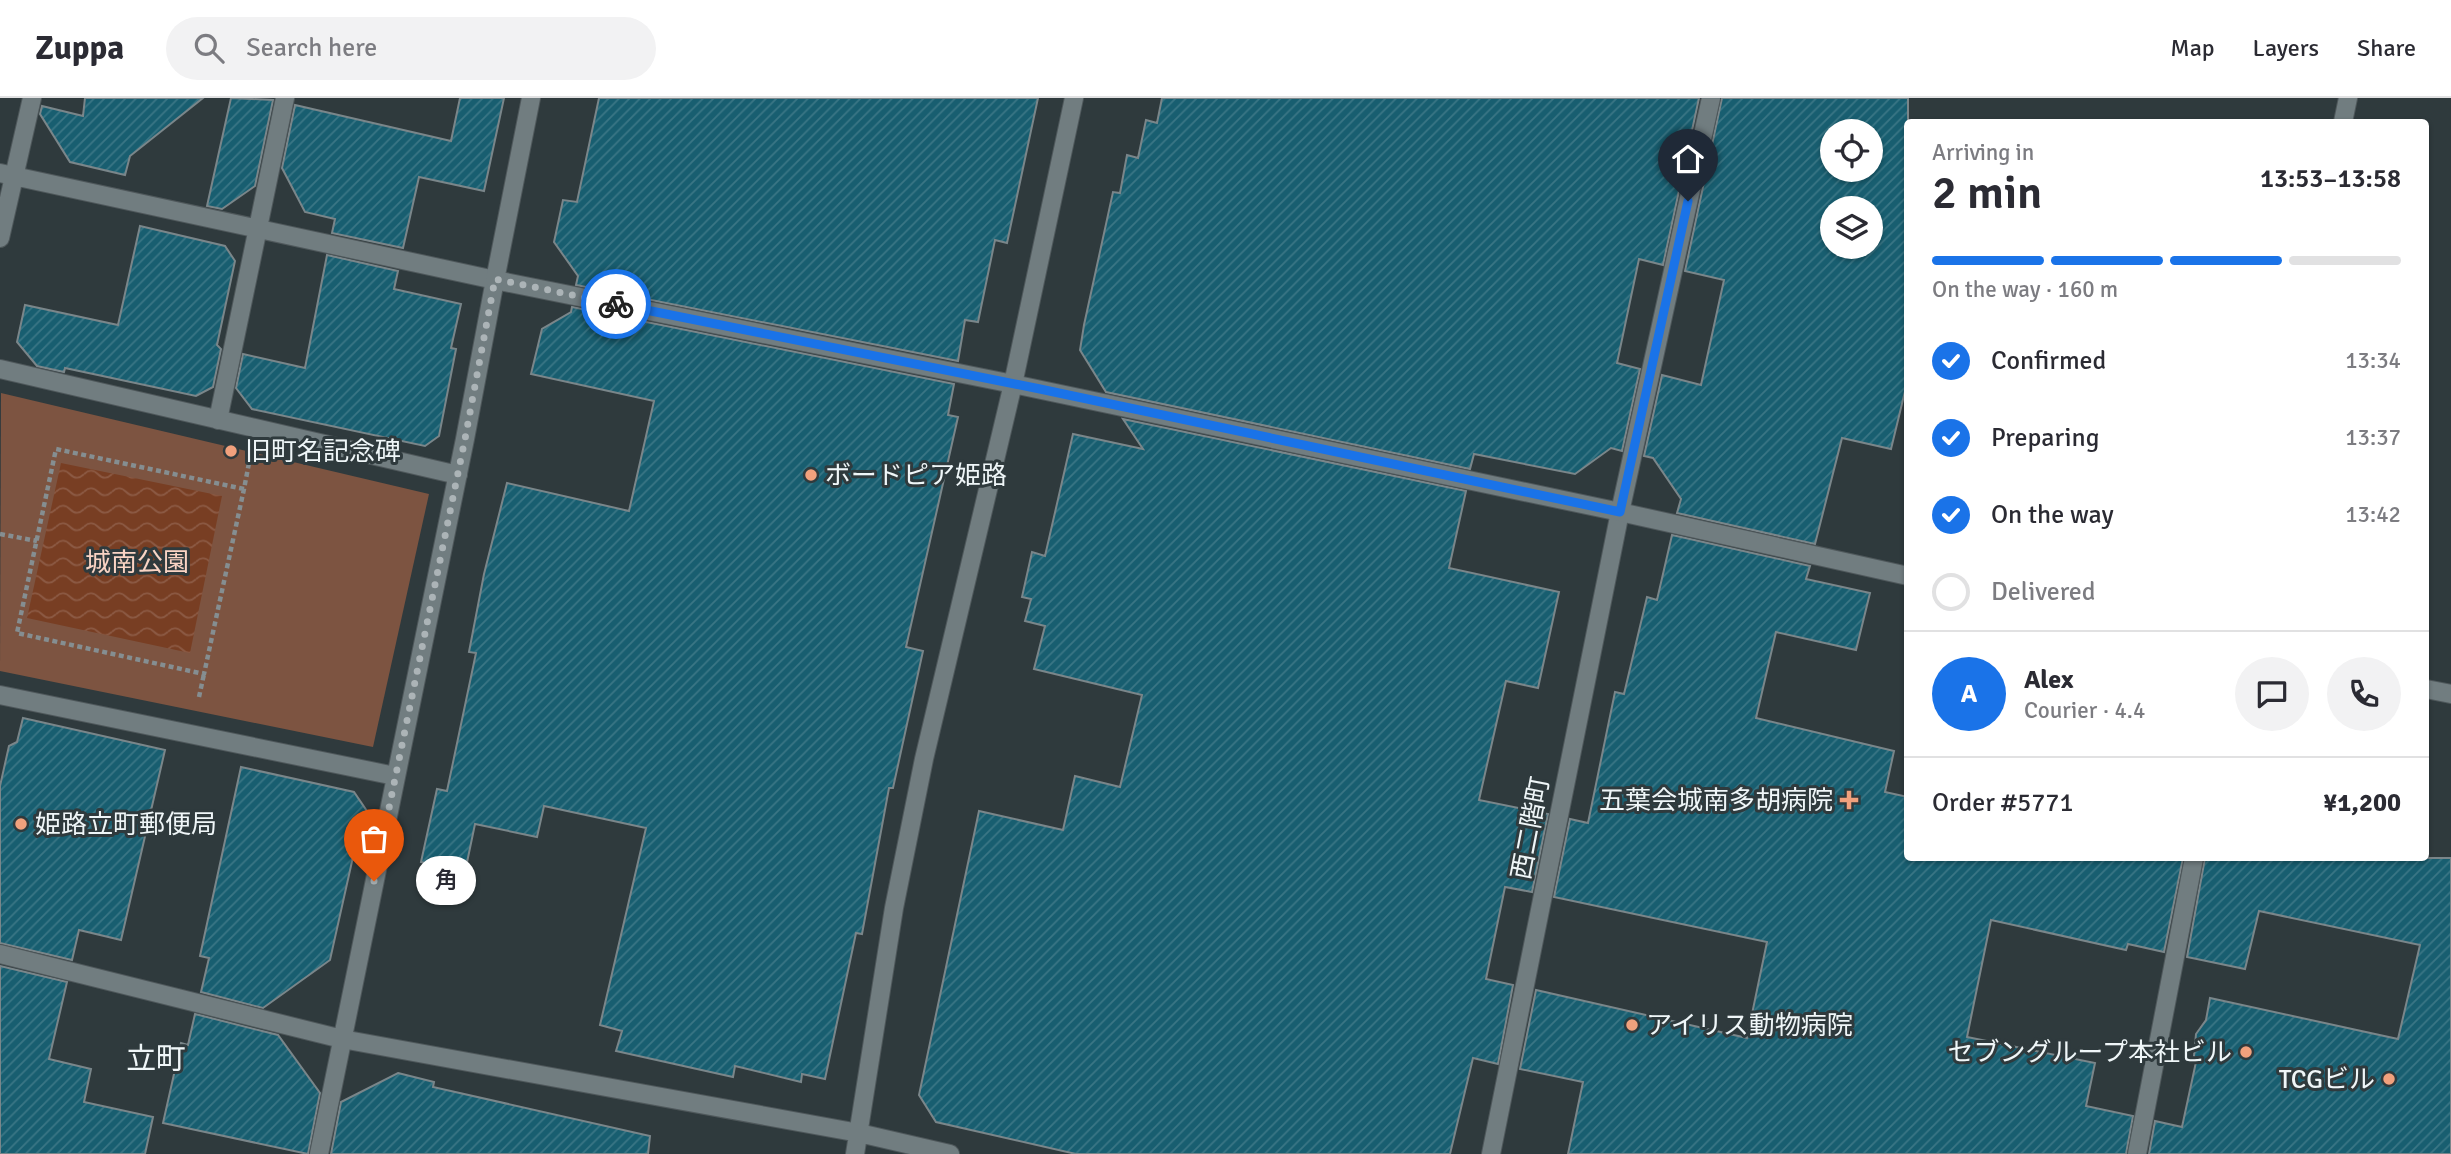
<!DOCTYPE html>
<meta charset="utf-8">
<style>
body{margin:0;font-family:Signika,"Noto Sans JP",sans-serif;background:#f2f2f3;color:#2b2b33;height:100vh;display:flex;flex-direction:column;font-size:26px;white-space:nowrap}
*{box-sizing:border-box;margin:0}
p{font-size:23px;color:#7c7c81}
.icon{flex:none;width:38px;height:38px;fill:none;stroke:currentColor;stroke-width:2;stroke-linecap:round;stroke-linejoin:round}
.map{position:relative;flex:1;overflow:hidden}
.details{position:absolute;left:1904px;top:21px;width:525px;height:742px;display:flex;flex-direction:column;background:#fff;border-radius:7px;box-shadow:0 2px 5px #0004}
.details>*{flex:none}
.buttons{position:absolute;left:1820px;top:21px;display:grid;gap:14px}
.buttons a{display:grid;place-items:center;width:63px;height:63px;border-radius:50%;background:#fff;box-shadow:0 2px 5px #0004;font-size:35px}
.pin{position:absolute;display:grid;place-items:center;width:60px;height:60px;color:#fff;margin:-72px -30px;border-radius:50% 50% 50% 0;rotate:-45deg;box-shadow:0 0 7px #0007}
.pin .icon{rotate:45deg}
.courier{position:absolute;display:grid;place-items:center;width:70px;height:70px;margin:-35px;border:5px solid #1a73e8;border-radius:50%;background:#fff;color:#222;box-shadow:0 2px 9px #0007}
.bubble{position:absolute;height:49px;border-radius:24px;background:#fff;box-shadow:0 2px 5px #0004;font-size:23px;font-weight:600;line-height:49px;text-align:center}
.overview em{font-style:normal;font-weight:600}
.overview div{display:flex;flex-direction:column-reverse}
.overview{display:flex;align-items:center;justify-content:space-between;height:119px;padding:0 28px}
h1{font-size:46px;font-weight:600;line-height:52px}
.bar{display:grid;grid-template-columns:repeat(4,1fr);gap:10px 7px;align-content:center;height:84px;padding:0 28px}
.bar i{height:9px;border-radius:5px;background:#e1e1e2}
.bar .selected{background:#1a73e8}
.bar p{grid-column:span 4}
.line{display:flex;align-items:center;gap:18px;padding:0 28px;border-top:2px solid #e1e1e2}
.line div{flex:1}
.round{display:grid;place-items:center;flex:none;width:74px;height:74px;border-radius:37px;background:#f2f2f3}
ol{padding:0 28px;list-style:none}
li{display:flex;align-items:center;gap:21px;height:77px}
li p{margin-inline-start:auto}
li .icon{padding:7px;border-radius:50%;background:#1a73e8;color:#fff;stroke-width:4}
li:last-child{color:#7c7c81}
li i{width:38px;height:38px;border:4px solid #e1e1e2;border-radius:50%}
header{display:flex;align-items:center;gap:42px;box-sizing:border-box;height:98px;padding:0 35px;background:#fff;border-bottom:2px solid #e1e1e2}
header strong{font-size:33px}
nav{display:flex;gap:38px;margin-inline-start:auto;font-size:24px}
.search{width:490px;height:63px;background:#f2f2f3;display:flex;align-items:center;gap:18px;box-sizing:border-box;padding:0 24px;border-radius:38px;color:#7c7c81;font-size:26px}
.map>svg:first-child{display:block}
.park{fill:#7d5441}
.water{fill:url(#water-waves)}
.building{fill:url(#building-hatch);stroke:#7a868a;stroke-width:2;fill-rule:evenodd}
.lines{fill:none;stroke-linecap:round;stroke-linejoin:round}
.pedestrian-casing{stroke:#4f585b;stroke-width:20}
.minor-casing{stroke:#4f585b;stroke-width:20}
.tertiary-casing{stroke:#4f585b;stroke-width:20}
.path{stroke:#858e91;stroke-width:4.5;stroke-dasharray:5 3.5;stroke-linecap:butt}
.pedestrian{stroke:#717d80;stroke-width:18}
.minor{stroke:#717d80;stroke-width:18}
.tertiary{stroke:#717d80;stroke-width:18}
.done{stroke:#acb4b7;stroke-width:7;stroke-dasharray:0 12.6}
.route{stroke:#1a73e8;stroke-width:9}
.poi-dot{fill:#f1a17d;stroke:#2f3a3d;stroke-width:2.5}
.labels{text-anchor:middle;stroke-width:6;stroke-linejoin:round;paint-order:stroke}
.poi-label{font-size:26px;fill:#eff6f8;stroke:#2f3a3d;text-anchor:start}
.park-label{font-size:26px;fill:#fad4c4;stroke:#2f3a3d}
.street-label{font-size:26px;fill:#eff6f8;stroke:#2f3a3d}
.quarter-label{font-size:30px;fill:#eff6f8;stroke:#2f3a3d}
</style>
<header>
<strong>Zuppa</strong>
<div class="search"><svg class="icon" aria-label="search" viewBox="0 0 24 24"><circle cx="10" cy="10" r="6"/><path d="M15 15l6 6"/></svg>Search here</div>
<nav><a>Map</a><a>Layers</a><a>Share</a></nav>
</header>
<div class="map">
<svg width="2451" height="1056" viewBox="0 0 2451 1056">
<defs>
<pattern id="water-waves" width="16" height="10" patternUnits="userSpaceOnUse" patternTransform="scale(1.75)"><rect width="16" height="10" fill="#783e23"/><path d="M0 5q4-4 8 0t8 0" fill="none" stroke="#8c5a44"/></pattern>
<pattern id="building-hatch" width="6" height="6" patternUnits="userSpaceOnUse" patternTransform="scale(1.75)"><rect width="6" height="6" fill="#185e70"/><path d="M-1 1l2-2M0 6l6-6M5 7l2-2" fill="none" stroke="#3a7685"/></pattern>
</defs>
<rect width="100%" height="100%" fill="#2f3a3d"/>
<path class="park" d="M1,295L429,396L373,649L0,573Z"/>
<path class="water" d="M61,365L222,398L190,555L27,520Z"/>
<path class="building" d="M85,0H203L130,58L125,77L70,64L40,16L42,8L83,18Z
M231,0L273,2L255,88L222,111L207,108Z
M460,0H504L484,93L419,79L403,150L332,135L335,121L305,114L282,70L295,7L451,43Z
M599,0H1038L1007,145L995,142L978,224L965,222L958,263L576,187L578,178L554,144L563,102L577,104Z
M1162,0H1699L1663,167L1639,161L1617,265L1640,271L1622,353L1611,350L1575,376L1474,356L1470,371L1106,294L1080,252L1084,227L1113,94L1120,95L1127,57L1138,60L1146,22L1157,25Z
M1722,0H1908V281L1891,351L1842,340L1815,446L1677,415L1681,401L1653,360L1644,358L1662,277L1701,287L1724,182L1685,173ZM1832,33H1871V72H1832ZM1832,110H1871V149H1832Z
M140,128L225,148L235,163L217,247L221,251L213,289L196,298L65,270L64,274L37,268L17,244L25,207L118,227Z
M327,157L398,173L394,191L461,206L451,250L456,251L439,338L425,348L252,311L236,290L243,256L305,270Z
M572,209L954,286L948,317L958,319L906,549L923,553L893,690H889L862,836L856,835L825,981L802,976L801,984L735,968L733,979L616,953L622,933L600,927L646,730L544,708L537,739L475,726L465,774L421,764L437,691L447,693L476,555L469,554L484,476L507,385L629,413L654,303L531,276L542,231L571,214Z
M1123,321L1466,393L1449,470L1559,494L1538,590L1506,583L1479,702L1548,716L1532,794L1505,789L1486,881L1513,887L1498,966L1473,960L1450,1056H1076L936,1024L919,997L979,713L1063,732L1075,678L1120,689L1142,597L1034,571L1045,528L1025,523L1031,501L1022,499L1032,454L1045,458L1073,336L1143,351Z
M1672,437L1810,468L1806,481L1870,495L1856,552L1776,534L1756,620L1894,653L1885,694L1908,699V760H2183L2164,854L2128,846L2126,852L1991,822L1967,939L2095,965L2086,1008L2133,1018L2126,1056H1568L1583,984L1520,971L1536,892L1747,940L1767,844L1554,799L1570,721L1588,725L1615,594L1624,596L1647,499L1657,502Z
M23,620L165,652L121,842L79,832L72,862L0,845V688L9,648L17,644Z
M241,669L354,694L375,725L369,753L355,750L330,862L263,910L201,894L209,860L200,858Z
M2205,760H2451V1056H2149L2155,1023L2182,1029L2196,964L2194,958L2196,936L2206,922L2210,900L2398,941L2420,847L2259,813L2245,871L2187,859Z
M0,868L67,884L49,961L91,971L84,1004L153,1019L145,1056H0Z
M195,916L278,937L320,995L308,1056L163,1025L181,945L188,947Z
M398,975L434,984L433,989L650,1038L648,1056H331L341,1004Z"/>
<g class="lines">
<defs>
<path id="pedestrian" d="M1491,1056L1620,414"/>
<path id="minor" d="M2343,24L2348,0
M0,75L495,182L1013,286L1620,414L1908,478
M0,140L32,0
M0,271L458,377
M218,322L285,0
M1620,414L1711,0
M2426,591L2451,596
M0,597L395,678
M0,856L342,941L859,1035L950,1056
M319,1056L465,341L495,182
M855,1056L894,810L924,661L1013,286L1074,0
M2137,1056L2194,760"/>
<path id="tertiary" d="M495,182L531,0"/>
</defs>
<use href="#pedestrian" class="pedestrian-casing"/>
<use href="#minor" class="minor-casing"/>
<use href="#tertiary" class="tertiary-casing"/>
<path class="path" d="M244,391L56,351L17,535L204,576L244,391L249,365
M0,436L37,443
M199,599L204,576"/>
<use href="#pedestrian" class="pedestrian"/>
<use href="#minor" class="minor"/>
<use href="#tertiary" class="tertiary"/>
</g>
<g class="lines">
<path class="done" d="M374,783L465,341L495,181L616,206"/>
<path class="route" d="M616,206L1040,291L1620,414L1688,103"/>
</g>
<g class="poi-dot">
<circle cx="231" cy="353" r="7"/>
<circle cx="811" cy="377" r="7"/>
<path d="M1845.5 691.5h7v7h7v7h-7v7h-7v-7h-7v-7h7z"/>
<circle cx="21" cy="726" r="7"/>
<circle cx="1632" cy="927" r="7"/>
<circle cx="2246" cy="954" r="7"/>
<circle cx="2389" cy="981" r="7"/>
</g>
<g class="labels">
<g class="poi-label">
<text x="245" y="362">旧町名記念碑</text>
<text x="825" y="386">ボードピア姫路</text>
<text x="1833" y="711" text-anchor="end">五葉会城南多胡病院</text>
<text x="35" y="735">姫路立町郵便局</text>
<text x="1646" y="936">アイリス動物病院</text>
<text x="2232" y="963" text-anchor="end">セブングループ本社ビル</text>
<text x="2375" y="990" text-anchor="end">TCGビル</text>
</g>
<g class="park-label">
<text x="137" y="473">城南公園</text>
</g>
<g class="street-label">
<text transform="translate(1530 730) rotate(-79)" y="9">西二階町</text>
</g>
<g class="quarter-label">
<text x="156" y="971">立町</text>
</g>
</g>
</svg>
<div class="buttons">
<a><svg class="icon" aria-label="locate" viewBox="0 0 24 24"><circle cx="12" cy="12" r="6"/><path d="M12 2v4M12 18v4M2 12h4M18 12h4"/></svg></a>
<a><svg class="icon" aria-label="layers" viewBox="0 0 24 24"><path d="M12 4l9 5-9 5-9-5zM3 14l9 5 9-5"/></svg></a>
</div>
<div class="pin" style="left:374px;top:783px;background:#ea580c"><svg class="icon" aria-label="bag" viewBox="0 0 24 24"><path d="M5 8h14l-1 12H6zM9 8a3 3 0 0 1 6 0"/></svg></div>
<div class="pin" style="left:1688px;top:103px;background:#1f2937"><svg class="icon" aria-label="home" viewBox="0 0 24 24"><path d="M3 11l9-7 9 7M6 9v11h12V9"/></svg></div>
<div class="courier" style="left:616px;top:206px"><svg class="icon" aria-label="bike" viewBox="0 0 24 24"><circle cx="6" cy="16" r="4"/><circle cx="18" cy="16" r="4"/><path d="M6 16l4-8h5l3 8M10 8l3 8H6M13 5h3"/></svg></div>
<div class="bubble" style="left:416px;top:758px;width:60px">角</div>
<section class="details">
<div class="overview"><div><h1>2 min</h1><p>Arriving in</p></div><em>13:53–13:58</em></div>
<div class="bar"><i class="selected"></i><i class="selected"></i><i class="selected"></i><i></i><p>On the way · 160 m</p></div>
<ol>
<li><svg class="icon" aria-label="check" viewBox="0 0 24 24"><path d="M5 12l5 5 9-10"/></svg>Confirmed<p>13:34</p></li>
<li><svg class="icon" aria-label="check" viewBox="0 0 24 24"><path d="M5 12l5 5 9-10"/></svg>Preparing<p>13:37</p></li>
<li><svg class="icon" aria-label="check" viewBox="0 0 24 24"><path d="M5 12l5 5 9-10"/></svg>On the way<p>13:42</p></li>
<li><i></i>Delivered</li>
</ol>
<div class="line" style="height:126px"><b class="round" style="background:#1a73e8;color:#fff">A</b><div><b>Alex</b><p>Courier · 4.4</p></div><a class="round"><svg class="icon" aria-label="chat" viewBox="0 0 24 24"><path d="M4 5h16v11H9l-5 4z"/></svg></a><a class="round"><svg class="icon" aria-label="phone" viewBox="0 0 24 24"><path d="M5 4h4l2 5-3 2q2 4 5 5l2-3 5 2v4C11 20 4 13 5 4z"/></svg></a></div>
<div class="line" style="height:91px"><div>Order #5771</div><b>¥1,200</b></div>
</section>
</div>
